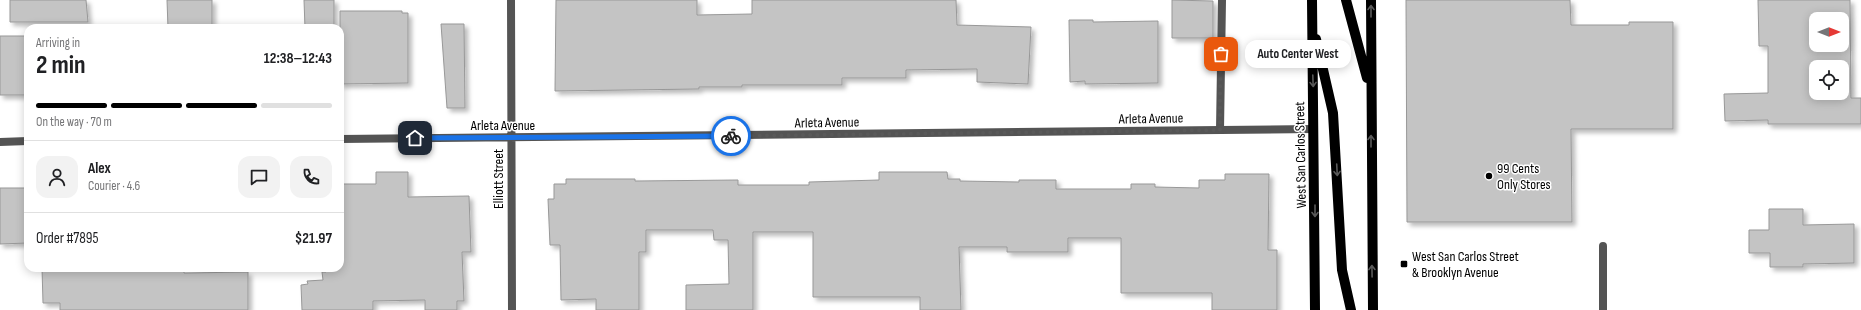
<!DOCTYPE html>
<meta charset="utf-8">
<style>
body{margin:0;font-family:"Sofia Sans Condensed",sans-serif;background:#f2f2f2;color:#202124;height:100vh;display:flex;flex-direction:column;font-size:15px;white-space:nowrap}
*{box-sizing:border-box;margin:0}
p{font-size:13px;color:#757577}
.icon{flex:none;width:22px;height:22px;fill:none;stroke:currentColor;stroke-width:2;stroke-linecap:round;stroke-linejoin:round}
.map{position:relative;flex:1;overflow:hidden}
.drawer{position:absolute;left:24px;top:24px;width:320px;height:248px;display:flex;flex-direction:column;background:#fff;border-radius:12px;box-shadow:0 2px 10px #0003}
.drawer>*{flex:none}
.needle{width:26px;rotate:90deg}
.fabs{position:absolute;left:1809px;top:12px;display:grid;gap:8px}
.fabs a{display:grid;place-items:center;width:40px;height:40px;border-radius:8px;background:#fff;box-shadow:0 2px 10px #0003;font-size:20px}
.pin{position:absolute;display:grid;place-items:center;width:34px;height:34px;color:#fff;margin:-17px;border-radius:8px;box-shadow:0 2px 6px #0006}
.courier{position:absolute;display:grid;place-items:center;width:40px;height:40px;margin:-20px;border:3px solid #1a73e8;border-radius:50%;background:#fff;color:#222;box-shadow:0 1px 5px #0007}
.bubble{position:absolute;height:28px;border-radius:12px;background:#fff;box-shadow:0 2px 10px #0003;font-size:13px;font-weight:700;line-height:28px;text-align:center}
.summary em{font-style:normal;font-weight:700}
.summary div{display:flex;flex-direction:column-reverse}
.summary{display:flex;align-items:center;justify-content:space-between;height:68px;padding:0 12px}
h1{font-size:26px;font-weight:700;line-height:30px}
.bar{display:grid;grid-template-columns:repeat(4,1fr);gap:6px 4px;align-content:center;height:48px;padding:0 12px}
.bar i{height:5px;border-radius:3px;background:#e0e0e0}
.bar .active{background:#000}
.bar p{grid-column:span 4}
.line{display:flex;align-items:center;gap:10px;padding:0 12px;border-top:1px solid #e0e0e0}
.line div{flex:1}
.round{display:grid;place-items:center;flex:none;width:42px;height:42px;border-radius:12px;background:#f2f2f2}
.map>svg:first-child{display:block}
.building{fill:#c4c4c4;stroke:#989898;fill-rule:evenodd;filter:url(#shadow)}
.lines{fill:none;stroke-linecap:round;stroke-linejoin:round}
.lane{stroke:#545454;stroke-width:8}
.street{stroke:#545454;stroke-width:8}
.primary{stroke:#000;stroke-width:10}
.oneway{stroke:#595959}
.done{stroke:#595959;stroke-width:4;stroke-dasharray:0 7.2}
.route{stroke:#1a73e8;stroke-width:5}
.poi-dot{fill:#000;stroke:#fff;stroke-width:1.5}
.labels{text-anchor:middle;stroke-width:3;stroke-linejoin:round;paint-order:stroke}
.street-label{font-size:14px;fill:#000;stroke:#fff}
.poi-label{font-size:14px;fill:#000;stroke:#fff;text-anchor:start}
</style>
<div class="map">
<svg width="1861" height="310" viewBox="0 0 1861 310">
<defs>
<filter id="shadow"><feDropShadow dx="3.5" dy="3.5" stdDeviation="2" flood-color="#0004"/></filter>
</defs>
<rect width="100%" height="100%" fill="#fff"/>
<path class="building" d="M10,0H86L88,22H10Z
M167,0H212V28H168Z
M304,0H334V28H305Z
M556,0H697V15L752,14V0H956L957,25L1031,27L1028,84L977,82V69L906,70V78H842V85H742V87H699V89L555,91Z
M1172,0L1213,1V38H1172Z
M1406,0H1570L1571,25H1629V22H1673V129H1571L1572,222H1407Z
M1758,0H1850L1851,98H1861V124H1768V120L1725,121L1724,94L1768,93V46H1759ZM1816,19H1842V45H1816ZM1816,67H1842V93H1816Z
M340,11H402V13H408V83L340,84Z
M1069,20H1093V22L1158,21V83L1085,84V81L1070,82Z
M441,24H464L465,108H447Z
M0,36H28V95H0Z
M376,172H408V197L469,196L471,252H462L464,301H457V310H425V300L373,301V310H302L301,285L308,284L307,281L323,280L322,272H326V268H340V184H376Z
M879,172H947L948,179H960V181L1019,182V180H1056V189H1131V184H1155V187L1199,188V180H1225V174H1269L1268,250H1277V310H1212V293H1121V238H1068V252H1007V247H959L961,310H920V297H813V232H753V310H686V285L729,284L728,240H714L713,230H646V252H639V310H596V299L561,300L560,245H550L548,199H554V184H566V179H635V181L738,180V185H809V182L879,180Z
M0,188H28V243L0,244Z
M1769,209H1803V225L1854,224V263L1803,264V267H1770V253H1749V230H1769Z
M42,268H109V271H184V273L248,272V310H60V303H43Z"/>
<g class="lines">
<path class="lane" d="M1220,130L1222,0
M1603,246V310"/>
<path class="street" d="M511,0L512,310
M340,139L1314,129
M0,142L28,141"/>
<path class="primary" d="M1312,0L1315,310
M1346,0L1367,78
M1371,0L1373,310
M1316,39L1333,113L1342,270L1351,310"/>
</g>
<defs><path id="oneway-shaft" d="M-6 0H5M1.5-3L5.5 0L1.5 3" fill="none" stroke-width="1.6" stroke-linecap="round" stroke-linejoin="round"/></defs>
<g class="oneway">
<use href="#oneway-shaft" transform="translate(1371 11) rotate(-90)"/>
<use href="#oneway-shaft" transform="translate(1313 81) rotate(88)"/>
<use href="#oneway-shaft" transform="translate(1371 141) rotate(-90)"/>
<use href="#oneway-shaft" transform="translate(1337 170) rotate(87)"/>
<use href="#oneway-shaft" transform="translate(1315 211) rotate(90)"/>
<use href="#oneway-shaft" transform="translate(1372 271) rotate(-91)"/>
</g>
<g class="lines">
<path class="done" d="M731,136L1220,130V101L1221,54"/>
<path class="route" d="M415,138L731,136"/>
</g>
<g class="poi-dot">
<circle cx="1489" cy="176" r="4"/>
<rect x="1400" y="260" width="8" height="8" rx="2"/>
</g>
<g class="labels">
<g class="street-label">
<text transform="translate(1151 118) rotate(-1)" y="5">Arleta Avenue</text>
<text transform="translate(827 122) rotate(-1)" y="5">Arleta Avenue</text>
<text x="503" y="130">Arleta Avenue</text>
<text transform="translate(1300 155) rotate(-91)" y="5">West San Carlos Street</text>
<text transform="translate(498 179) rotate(-90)" y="5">Elliott Street</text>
</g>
<g class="poi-label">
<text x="1497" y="173">99 Cents<tspan x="1497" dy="16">Only Stores</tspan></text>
<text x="1412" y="261">West San Carlos Street<tspan x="1412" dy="16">&amp; Brooklyn Avenue</tspan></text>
</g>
</g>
</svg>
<div class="fabs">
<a><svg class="needle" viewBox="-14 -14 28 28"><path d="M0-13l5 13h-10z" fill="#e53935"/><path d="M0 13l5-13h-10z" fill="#757577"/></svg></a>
<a><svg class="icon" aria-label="locate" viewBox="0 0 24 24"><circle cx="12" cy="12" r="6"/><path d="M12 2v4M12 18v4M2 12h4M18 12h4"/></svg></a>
</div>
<div class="pin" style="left:1221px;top:54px;background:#ea580c"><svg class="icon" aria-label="bag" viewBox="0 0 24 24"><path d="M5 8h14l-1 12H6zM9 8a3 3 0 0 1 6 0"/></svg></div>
<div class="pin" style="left:415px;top:138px;background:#1f2937"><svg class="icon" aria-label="home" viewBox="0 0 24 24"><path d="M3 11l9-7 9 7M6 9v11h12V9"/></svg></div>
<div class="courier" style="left:731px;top:136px"><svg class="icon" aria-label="bike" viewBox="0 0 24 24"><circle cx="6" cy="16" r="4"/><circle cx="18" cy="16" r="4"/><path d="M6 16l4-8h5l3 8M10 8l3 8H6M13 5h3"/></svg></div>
<div class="bubble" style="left:1245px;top:40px;width:106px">Auto Center West</div>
<section class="drawer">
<div class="summary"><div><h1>2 min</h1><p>Arriving in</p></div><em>12:38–12:43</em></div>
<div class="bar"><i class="active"></i><i class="active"></i><i class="active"></i><i></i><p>On the way · 70 m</p></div>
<div class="line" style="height:72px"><a class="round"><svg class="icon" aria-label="person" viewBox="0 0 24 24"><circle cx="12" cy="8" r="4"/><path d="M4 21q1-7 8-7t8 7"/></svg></a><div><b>Alex</b><p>Courier · 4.6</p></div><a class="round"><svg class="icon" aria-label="chat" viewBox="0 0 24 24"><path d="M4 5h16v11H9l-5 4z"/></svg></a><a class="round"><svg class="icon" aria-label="phone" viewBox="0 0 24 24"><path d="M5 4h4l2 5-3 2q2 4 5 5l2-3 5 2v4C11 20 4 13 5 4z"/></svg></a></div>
<div class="line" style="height:52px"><div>Order #7895</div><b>$21.97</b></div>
</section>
</div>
